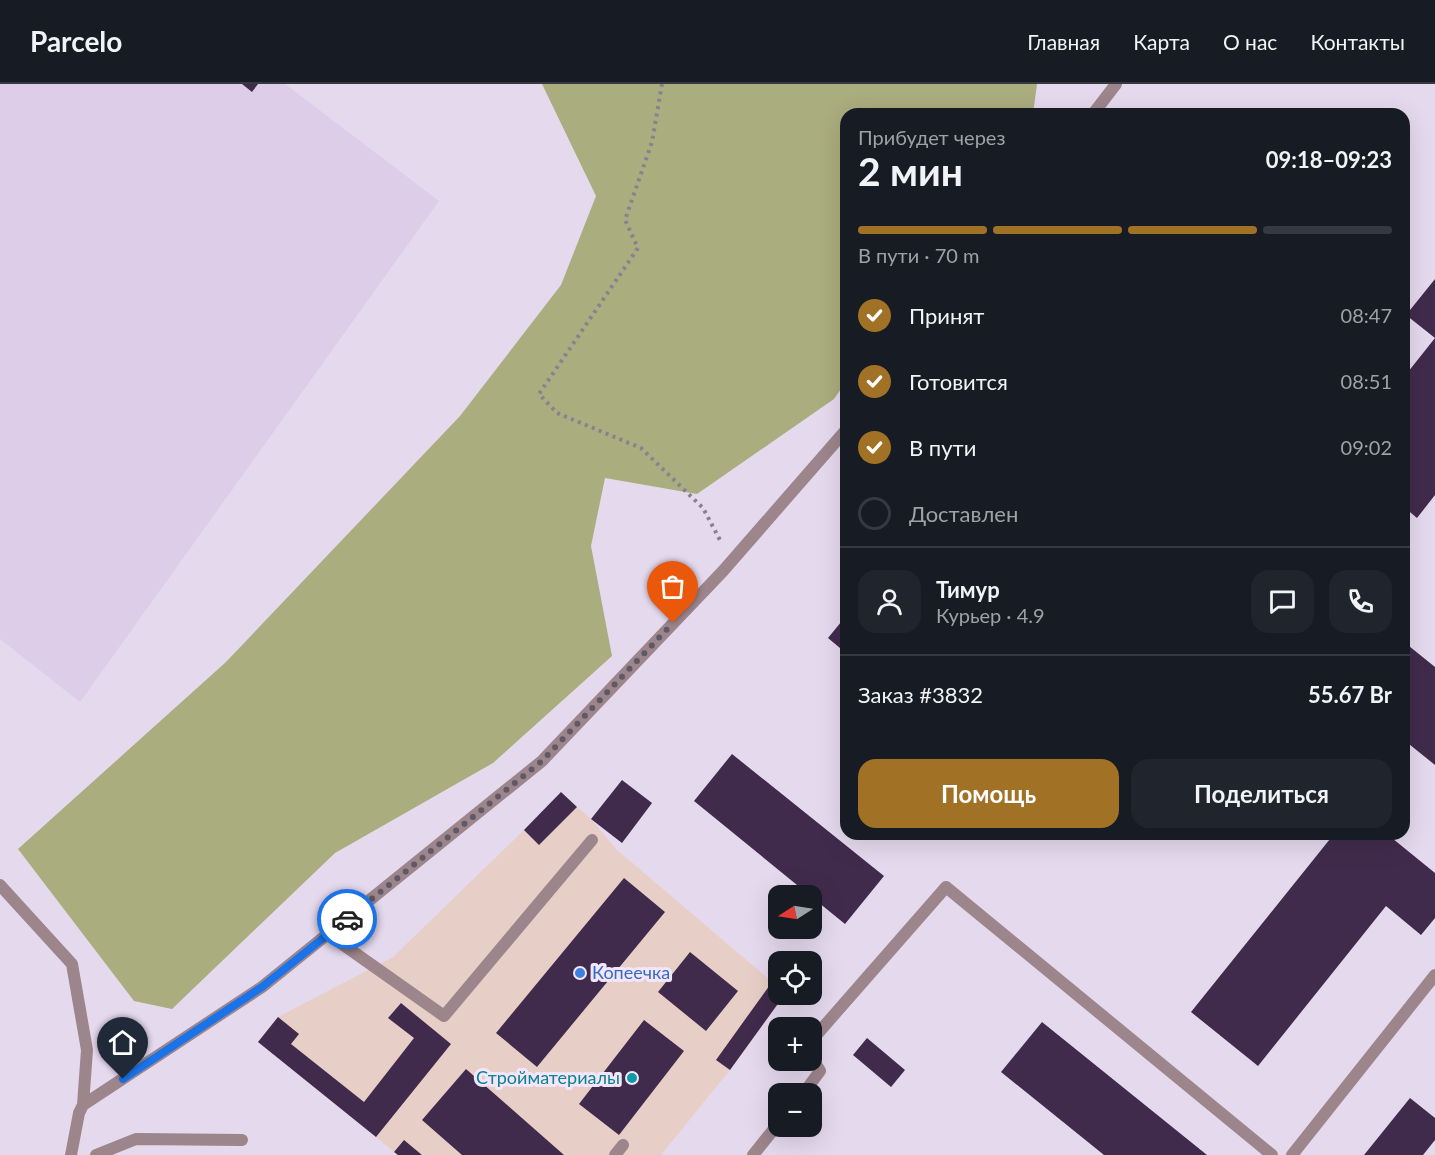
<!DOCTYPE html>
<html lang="ru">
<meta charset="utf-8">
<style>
body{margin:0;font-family:Lato,sans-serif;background:#20242c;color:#f1f3f6;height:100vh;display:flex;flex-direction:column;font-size:22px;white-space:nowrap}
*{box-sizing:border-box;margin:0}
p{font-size:20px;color:#9ea1a6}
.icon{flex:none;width:33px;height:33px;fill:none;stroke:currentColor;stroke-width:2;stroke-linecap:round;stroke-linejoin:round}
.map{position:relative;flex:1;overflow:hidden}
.details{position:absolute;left:840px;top:24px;width:570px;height:732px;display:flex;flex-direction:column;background:#171b24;border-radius:18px;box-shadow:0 6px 24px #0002}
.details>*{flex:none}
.needle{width:39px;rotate:258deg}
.fabs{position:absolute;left:768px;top:801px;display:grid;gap:12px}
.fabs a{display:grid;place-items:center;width:54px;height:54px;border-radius:12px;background:#171b24;box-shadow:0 6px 24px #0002;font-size:30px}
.pin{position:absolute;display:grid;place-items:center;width:51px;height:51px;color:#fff;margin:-62px -26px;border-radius:50% 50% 50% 0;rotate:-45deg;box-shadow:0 0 6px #0007}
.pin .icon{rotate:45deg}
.courier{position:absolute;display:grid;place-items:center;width:60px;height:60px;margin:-30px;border:4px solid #1a73e8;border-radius:50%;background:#fff;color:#222;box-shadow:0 2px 8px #0007}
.headline em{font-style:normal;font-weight:700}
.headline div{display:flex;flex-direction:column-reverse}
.headline{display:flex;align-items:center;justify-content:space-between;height:102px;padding:0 18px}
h1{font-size:39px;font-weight:700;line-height:45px}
.bar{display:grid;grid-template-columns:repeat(4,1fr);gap:9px 6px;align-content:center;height:72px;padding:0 18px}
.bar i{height:8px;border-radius:4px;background:#363941}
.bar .selected{background:#a17225}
.bar p{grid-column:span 4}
.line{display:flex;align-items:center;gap:15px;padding:0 18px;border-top:2px solid #363941}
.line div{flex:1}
.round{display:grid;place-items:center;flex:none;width:63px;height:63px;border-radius:18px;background:#20242c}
ol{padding:0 18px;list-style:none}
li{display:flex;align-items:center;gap:18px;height:66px}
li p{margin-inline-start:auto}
li .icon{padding:6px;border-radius:50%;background:#a17225;color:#fff;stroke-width:4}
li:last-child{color:#9ea1a6}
li i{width:33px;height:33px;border:3px solid #363941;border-radius:50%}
.cta{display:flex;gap:12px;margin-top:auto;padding:12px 18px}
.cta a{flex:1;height:69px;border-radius:18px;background:#a17225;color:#fff;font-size:24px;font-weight:700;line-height:69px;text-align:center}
.cta a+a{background:#20242c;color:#f1f3f6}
header{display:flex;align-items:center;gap:36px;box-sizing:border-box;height:84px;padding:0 30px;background:#171b24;border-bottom:2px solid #363941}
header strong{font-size:28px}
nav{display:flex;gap:33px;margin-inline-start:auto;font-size:21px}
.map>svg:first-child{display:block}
.commercial{fill:#e7cfc7}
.built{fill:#ddcde8}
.forest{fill:#aaad7e}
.building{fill:#412b4d}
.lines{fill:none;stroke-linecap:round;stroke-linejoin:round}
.path{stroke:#898190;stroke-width:4;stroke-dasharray:3 4.5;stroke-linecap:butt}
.lane{stroke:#9c858b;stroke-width:12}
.done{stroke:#605965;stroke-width:6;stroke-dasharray:0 10.8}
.route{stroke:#1a73e8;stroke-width:8}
.shop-dot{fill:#3f7fe0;stroke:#f3e6fb;stroke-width:2}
.culture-dot{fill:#0f9aa8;stroke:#f3e6fb;stroke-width:2}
.labels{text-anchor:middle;stroke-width:6;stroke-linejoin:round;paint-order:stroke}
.shop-label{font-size:18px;fill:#366cbe;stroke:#f3e6fb;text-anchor:start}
.culture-label{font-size:18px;fill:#0d838f;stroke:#f3e6fb;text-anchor:end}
</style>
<header>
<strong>Parcelo</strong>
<nav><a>Главная</a><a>Карта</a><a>О нас</a><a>Контакты</a></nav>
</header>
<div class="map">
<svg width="1435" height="1071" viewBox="0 0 1435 1071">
<rect width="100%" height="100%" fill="#e5d9ee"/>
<path class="commercial" d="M577,723L591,735L616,765L778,903V910L785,911L730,986L661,1071H398L258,958L278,933L393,873L524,746Z"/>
<path class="built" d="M0,0H285L439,117L80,618L0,555Z"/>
<path class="forest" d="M542,0H1037L1033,30H846V298L834,315L697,410L605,394L591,462L612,572L493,679L335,769L172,925L134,917L18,765L226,578L460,332L561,201L596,112Z"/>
<path class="building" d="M242,0H258L252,8Z
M1435,195V254L1406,231Z
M1435,254V411L1417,434L1404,423V293Z
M846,532V569L828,554Z
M1404,558L1435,583V681L1404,656Z
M732,670L884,792L845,840L694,717Z
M622,696L652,719L622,759L591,735Z
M561,708L577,723L539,761L524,746Z
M1334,750H1387L1435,789V834L1421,851L1386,822L1258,982L1191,928Z
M624,794L665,828L537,983L496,949Z
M690,868L738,907L706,947L658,908Z
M772,898L778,903V910H785L730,986L716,976Z
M401,919L451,960L376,1053L258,958L278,933L299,950L291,960L364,1018L414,954L388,934Z
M644,936L684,967L619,1051L579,1020Z
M1042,938L1207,1071H1104L1001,988Z
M867,954L905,986L891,1003L853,971Z
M466,985L564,1071H462L422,1036Z
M1410,1014L1435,1034V1056L1423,1071H1364Z
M404,1056L422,1071H398L394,1068Z"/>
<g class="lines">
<path class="path" d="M662,0L652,58L625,136L638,164L539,310L557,329L641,364L703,424L721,458"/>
<path class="lane" d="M1093,30L1116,0
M0,801L72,880L87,966L83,1021
M328,850L444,932L592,756
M812,956L946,803L1272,1071
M803,1010L820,987L812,974
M71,1071L79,1029L83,1021L262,903L542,677L723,487L846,346
M96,1071L136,1055L242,1056
M615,1071L623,1061
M753,1071L778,1040
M1292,1071L1435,891"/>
</g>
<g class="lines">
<path class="done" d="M347,835L542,677L673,539"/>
<path class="route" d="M123,995L262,903L347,835"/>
</g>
<circle class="shop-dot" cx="580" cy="889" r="6"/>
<circle class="culture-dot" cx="632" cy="994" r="6"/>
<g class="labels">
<g class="shop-label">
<text x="592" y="895">Копеечка</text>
</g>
<g class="culture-label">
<text x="620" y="1000">Стройматериалы</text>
</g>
</g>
</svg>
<div class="fabs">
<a><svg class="needle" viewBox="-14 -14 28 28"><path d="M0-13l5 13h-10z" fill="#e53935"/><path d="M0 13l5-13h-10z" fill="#9ea1a6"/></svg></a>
<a><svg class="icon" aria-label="locate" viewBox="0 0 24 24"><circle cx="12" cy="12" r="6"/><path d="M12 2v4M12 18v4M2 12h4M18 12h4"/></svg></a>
<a>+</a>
<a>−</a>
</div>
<div class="pin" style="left:673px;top:539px;background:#ea580c"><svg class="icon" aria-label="bag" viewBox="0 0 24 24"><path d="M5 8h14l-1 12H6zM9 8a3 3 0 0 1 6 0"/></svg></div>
<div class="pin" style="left:123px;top:995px;background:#1f2937"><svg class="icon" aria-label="home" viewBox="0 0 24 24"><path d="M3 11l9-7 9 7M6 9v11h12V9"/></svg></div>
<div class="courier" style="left:347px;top:835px"><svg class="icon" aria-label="car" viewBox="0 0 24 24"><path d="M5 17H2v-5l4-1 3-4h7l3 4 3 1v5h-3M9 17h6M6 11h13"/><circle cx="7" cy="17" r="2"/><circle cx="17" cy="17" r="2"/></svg></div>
<section class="details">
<div class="headline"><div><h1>2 мин</h1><p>Прибудет через</p></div><em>09:18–09:23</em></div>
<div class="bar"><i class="selected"></i><i class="selected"></i><i class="selected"></i><i></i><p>В пути · 70 m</p></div>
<ol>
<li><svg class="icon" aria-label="check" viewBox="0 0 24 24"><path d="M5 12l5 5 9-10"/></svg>Принят<p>08:47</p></li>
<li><svg class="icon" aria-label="check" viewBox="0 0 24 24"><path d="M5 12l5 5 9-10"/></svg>Готовится<p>08:51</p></li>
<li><svg class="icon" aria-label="check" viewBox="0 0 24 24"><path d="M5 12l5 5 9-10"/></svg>В пути<p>09:02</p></li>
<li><i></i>Доставлен</li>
</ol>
<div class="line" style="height:108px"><a class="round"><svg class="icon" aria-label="person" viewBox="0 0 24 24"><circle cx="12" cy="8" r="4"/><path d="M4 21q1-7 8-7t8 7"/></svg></a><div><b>Тимур</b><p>Курьер · 4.9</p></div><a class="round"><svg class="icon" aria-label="chat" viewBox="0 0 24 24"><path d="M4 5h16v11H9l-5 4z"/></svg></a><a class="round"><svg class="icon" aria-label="phone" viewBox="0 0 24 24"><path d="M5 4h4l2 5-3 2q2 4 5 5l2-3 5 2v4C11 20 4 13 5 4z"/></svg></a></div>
<div class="line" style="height:78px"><div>Заказ #3832</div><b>55.67 Br</b></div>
<div class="cta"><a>Помощь</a><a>Поделиться</a></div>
</section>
</div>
